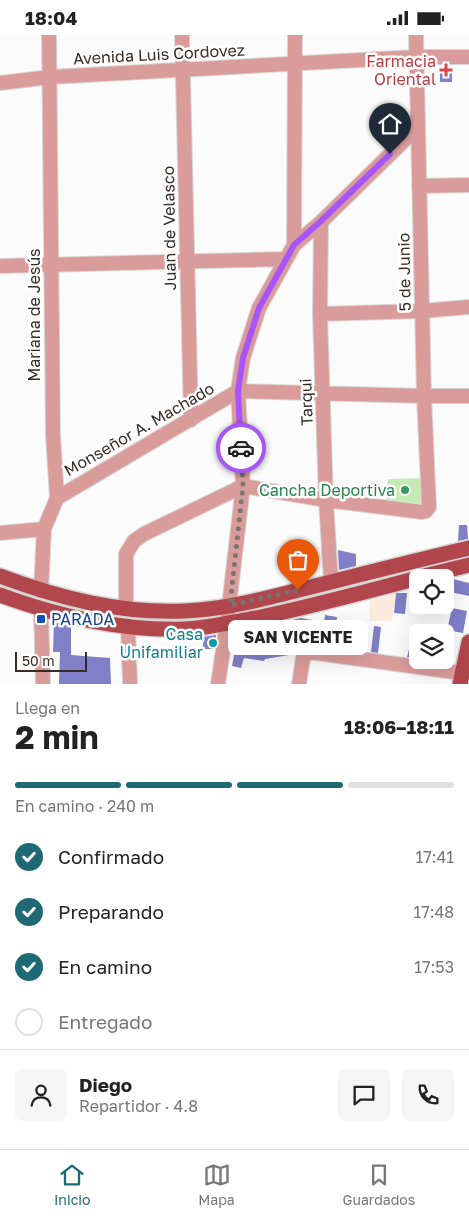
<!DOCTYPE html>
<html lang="es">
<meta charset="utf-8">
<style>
body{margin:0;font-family:"Golos Text",sans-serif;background:#f6f6f6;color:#222;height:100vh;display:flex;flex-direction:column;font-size:19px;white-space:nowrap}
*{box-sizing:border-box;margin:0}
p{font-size:16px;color:#767676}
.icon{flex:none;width:28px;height:28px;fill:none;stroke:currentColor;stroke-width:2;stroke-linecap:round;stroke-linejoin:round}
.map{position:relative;height:649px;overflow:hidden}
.sheet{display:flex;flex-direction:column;background:#fff;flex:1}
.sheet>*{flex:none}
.fabs{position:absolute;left:409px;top:534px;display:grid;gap:10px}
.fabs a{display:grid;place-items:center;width:45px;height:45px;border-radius:8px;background:#fff;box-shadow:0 5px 20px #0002;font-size:25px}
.scale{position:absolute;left:15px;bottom:12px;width:72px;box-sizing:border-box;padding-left:5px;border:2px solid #362c25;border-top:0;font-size:14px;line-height:18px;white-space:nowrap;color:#362c25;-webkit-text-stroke:4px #fff;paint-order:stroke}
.pin{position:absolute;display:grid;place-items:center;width:42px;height:42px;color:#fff;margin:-51px -21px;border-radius:50% 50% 50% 0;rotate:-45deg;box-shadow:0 0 5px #0007}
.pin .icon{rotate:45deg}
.courier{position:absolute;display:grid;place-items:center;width:50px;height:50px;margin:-25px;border:4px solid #a855f7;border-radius:50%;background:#fff;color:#222;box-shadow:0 1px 6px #0007}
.bubble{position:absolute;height:35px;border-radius:8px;background:#fff;box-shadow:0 5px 20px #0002;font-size:16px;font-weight:700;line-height:35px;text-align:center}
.headline em{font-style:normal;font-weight:700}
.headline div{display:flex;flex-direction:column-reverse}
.headline{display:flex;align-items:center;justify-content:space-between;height:85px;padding:0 15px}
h1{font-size:32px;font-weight:700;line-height:38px}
.bar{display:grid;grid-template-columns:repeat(4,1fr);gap:8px 5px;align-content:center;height:60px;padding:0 15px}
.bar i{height:6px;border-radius:4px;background:#e0e0e0}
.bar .current{background:#1f6974}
.bar p{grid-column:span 4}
.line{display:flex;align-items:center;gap:12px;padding:0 15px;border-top:1px solid #e0e0e0}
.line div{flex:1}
.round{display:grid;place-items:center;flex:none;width:52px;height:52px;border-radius:8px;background:#f6f6f6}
ol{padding:0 15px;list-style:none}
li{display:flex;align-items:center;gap:15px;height:55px}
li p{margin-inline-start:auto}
li .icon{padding:5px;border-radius:50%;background:#1f6974;color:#fff;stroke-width:4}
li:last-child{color:#767676}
li i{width:28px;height:28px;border:2px solid #e0e0e0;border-radius:50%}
.status{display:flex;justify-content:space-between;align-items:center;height:35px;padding:0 25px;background:#fff;direction:ltr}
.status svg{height:14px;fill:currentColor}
.tabs{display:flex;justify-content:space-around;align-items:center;height:70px;border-top:1px solid #e0e0e0;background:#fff;font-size:14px;color:#767676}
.tabs a{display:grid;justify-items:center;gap:2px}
.tabs .current{color:#1f6974}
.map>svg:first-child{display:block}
.built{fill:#ffebdd}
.green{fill:#c6ebb2}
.building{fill:#7f80c7}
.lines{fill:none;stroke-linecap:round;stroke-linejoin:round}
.minor-casing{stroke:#d8d6d4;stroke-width:16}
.major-casing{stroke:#d8d6d4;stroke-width:18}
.minor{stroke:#da9c9b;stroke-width:14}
.major{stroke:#b2464d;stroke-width:15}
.done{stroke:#7b7470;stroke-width:5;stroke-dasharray:0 9}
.route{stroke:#a855f7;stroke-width:6}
.health-dot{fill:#e0444e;stroke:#fff;stroke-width:2}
.leisure-dot{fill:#2e9e5b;stroke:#fff;stroke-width:2}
.transit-dot{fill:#1a4fb4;stroke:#fff;stroke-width:2}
.culture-dot{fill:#0f9aa8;stroke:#fff;stroke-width:2}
.labels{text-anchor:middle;stroke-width:5;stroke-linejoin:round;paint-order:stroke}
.street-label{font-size:16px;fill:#362c25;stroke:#fff}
.health-label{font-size:16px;fill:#be3a42;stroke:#fff;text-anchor:end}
.leisure-label{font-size:16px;fill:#27864d;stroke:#fff;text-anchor:end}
.transit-label{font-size:16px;fill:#164399;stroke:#fff;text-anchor:start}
.culture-label{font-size:16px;fill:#0d838f;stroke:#fff;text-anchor:end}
</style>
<div class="status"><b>18:04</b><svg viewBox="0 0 49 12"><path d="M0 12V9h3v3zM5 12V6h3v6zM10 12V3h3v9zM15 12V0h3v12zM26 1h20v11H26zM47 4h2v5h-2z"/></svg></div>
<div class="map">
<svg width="469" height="649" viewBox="0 0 469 649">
<rect width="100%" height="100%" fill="#fbfbfb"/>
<path class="built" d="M396,558L392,586H369L370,566Z"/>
<path class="green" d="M424,443V469L386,465L388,444Z"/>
<path class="building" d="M440,32H452V47H440Z
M459,490H467L468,504L458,506Z
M338,515L356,519V531L339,535Z
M453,544L469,548V561L445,556V546Z
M396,558H407L405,579L394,578Z
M452,573L467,576L463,598L447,595Z
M325,580L337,582L334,612L310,608L297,609L295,619L265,624L264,626L244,623L241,633L232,631L235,615H232V612L235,615L238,597L301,583L324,587Z
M54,587L71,591V620L110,623L111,649H59L60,617H53Z
M374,591L381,592L378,618L371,617Z
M415,591H418V623L407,622Z
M216,600L214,614H203V602Z"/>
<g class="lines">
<defs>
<path id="minor" d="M182,0L191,385
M0,48L50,42L416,22H469
M419,151L469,150
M321,187L320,279L326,465L331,547
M294,210L295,0
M0,231L285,224
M320,279L422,276L469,272
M57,463L238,356L424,361H469
M0,498L44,494
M41,556L44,494L57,463L53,400L49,0
M126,574V519L134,506L144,499L243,451L326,465L422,477L426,476L429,472L424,361L416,0
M41,575L43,649
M128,592L130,649
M218,649L227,588L243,451L238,356L243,323L259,273L294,210L321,187L418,92
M299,649L303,623L309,617L462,638"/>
<path id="major" d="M0,541C59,563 121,579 185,576C228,574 272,562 315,551C366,538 418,525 469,513
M420,542L469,530
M0,560C60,582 121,596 185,594C208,593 233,587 256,583C310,572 364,557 418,543
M460,649L469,607"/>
</defs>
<use href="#minor" class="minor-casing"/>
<use href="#major" class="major-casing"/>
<use href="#minor" class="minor"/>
<use href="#major" class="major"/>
</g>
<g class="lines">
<path class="done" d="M241,413L243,451L230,570L298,555"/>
<path class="route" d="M241,413L238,356L243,323L259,273L294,210L321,186L390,119"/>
</g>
<path class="health-dot" d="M443.5 27.5h5v5h5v5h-5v5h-5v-5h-5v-5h5z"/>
<circle class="leisure-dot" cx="405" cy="455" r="5"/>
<rect class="transit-dot" x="36" y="579" width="10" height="10" rx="2.5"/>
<circle class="culture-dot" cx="213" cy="608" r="5"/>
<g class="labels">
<g class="street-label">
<text transform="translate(159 19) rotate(-3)" y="6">Avenida Luis Cordovez</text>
<text transform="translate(169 193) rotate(-91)" y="6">Juan de Velasco</text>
<text transform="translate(404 237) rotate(-91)" y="6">5 de Junio</text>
<text transform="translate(34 280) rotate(-90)" y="6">Mariana de Jesús</text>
<text transform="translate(306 367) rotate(-92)" y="6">Tarqui</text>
<text transform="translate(139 394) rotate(-30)" y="6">Monseñor A. Machado</text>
</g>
<g class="health-label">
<text x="436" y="32">Farmacia<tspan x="436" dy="18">Oriental</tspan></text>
</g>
<g class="leisure-label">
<text x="395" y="461">Cancha Deportiva</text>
</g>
<g class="transit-label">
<text x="51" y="590">PARADA</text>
</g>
<g class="culture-label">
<text x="203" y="605">Casa<tspan x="203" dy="18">Unifamiliar</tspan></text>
</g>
</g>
</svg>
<div class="fabs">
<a><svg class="icon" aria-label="locate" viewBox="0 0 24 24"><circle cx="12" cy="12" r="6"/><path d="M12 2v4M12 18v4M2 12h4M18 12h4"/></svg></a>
<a><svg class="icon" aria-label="layers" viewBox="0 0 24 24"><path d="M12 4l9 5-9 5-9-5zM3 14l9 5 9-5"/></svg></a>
</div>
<div class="scale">50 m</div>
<div class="pin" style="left:298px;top:555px;background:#ea580c"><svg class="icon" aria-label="bag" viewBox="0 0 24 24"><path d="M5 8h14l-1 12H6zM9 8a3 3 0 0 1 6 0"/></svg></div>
<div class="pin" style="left:390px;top:119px;background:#1f2937"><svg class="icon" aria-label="home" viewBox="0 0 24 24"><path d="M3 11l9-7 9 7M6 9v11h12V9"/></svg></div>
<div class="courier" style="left:241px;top:413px"><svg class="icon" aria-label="car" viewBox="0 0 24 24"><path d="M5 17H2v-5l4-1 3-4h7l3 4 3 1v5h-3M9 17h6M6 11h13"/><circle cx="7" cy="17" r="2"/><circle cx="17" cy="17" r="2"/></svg></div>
<div class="bubble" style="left:228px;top:585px;width:140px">SAN VICENTE</div>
</div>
<section class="sheet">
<div class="headline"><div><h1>2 min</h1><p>Llega en</p></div><em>18:06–18:11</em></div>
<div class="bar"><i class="current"></i><i class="current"></i><i class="current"></i><i></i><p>En camino · 240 m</p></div>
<ol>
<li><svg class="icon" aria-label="check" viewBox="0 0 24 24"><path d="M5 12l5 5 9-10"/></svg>Confirmado<p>17:41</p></li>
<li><svg class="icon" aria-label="check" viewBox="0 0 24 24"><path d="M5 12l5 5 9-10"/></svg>Preparando<p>17:48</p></li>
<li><svg class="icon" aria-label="check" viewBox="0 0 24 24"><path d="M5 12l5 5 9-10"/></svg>En camino<p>17:53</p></li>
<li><i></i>Entregado</li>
</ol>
<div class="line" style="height:90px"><a class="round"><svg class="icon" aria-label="person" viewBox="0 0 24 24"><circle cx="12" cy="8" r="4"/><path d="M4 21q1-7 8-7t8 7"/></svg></a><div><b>Diego</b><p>Repartidor · 4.8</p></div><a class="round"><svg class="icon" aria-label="chat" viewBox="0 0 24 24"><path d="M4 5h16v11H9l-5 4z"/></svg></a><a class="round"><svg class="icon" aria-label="phone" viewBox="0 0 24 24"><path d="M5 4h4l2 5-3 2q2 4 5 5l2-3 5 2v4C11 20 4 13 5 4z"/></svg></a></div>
</section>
<nav class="tabs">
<a class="current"><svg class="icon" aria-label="home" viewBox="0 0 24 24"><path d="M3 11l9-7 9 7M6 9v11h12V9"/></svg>Inicio</a>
<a><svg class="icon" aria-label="map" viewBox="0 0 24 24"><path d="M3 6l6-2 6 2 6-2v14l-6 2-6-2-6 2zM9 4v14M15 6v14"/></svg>Mapa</a>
<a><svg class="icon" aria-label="saved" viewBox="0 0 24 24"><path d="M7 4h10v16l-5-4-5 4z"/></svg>Guardados</a>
</nav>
